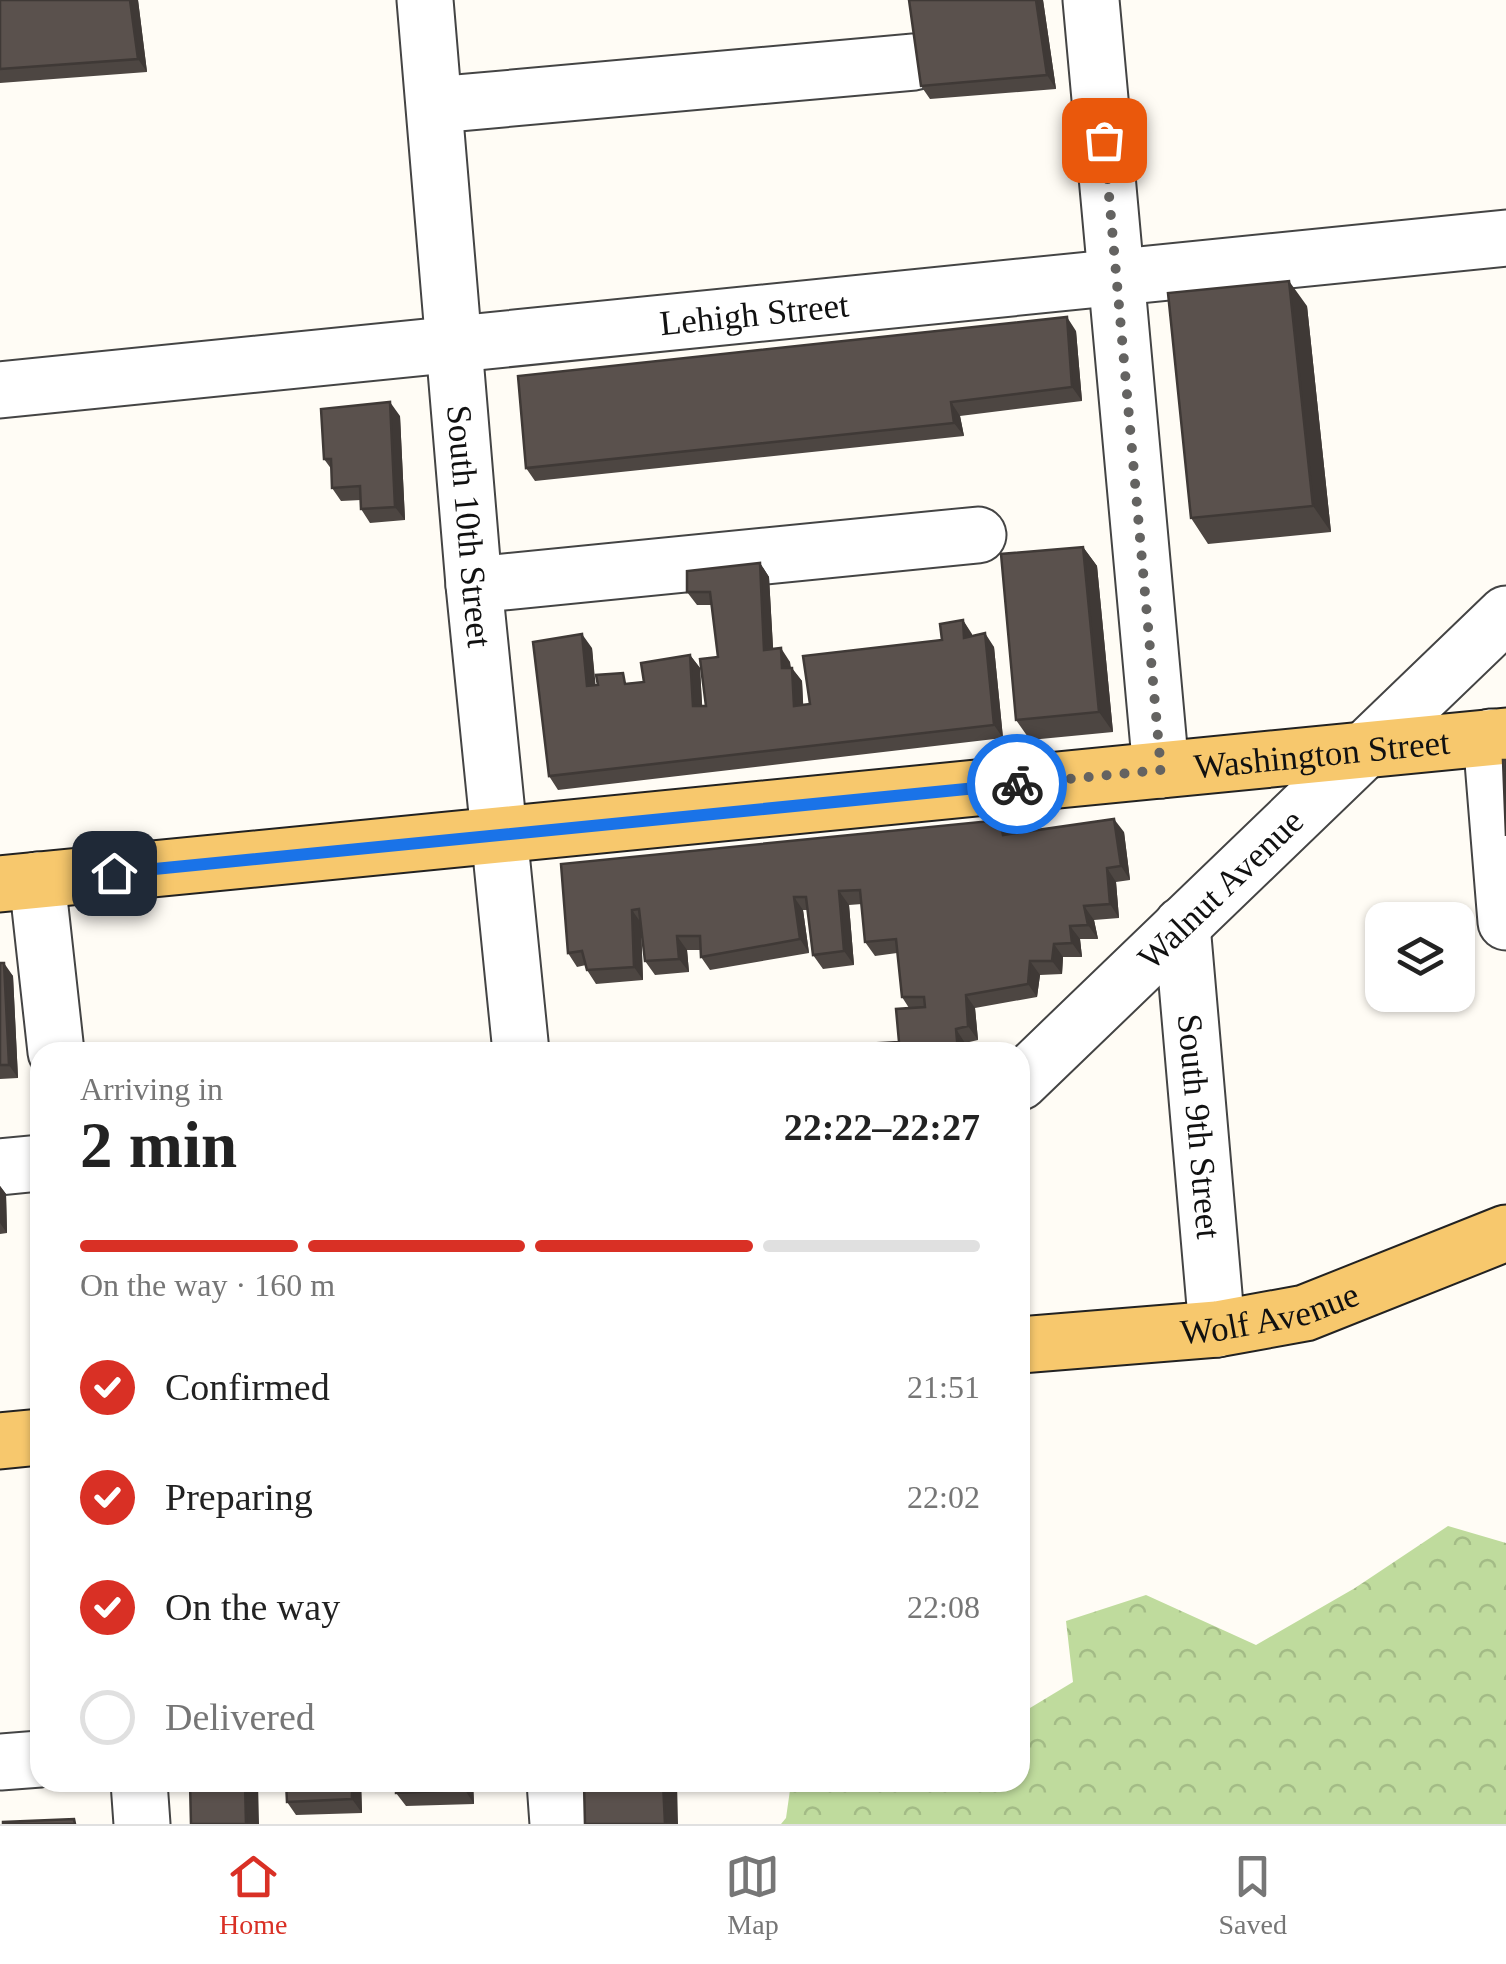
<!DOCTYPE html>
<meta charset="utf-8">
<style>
body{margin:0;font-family:"Times New Roman",serif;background:#f2f2f2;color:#222;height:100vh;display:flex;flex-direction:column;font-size:38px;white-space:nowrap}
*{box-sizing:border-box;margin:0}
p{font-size:32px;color:#767676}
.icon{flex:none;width:55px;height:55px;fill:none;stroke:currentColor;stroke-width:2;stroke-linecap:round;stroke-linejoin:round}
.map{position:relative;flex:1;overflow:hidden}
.drawer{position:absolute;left:30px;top:1042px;width:1000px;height:750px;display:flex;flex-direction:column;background:#fff;border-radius:30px;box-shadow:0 2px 8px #0004}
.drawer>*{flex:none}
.fabs{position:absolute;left:1365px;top:902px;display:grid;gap:20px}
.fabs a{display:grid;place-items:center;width:110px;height:110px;border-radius:20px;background:#fff;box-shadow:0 2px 8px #0004;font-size:50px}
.pin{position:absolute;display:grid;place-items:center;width:85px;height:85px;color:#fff;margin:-42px;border-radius:20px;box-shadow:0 5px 15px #0006}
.courier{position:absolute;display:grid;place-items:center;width:100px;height:100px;margin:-50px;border:8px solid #1a73e8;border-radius:50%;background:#fff;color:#222;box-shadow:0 2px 12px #0007}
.head em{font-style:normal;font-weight:800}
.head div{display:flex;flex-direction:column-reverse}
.head{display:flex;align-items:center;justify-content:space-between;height:170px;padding:0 50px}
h1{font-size:65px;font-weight:800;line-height:75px}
.bar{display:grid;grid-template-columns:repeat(4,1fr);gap:15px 10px;align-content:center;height:120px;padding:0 50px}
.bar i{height:12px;border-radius:8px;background:#e0e0e0}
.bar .current{background:#d93025}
.bar p{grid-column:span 4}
ol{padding:0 50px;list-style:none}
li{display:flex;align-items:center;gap:30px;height:110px}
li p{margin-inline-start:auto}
li .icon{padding:10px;border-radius:50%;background:#d93025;color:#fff;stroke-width:4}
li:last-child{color:#767676}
li i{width:55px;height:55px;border:5px solid #e0e0e0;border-radius:50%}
.menu{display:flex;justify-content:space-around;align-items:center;height:140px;border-top:2px solid #e0e0e0;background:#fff;font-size:28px;color:#767676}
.menu a{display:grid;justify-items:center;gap:5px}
.menu .current{color:#d93025}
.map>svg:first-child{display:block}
.forest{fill:url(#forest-crowns)}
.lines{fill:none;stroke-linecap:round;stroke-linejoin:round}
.minor-casing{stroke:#444;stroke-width:59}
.major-casing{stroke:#222;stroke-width:59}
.minor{stroke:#fff;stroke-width:55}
.major{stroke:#f7c86d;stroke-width:55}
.wall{fill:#4d4642}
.shaded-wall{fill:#3f3936}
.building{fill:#5a514d;stroke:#3f3936;stroke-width:2.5}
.done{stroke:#646361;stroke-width:10;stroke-dasharray:0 18}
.route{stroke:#1a73e8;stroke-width:12}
.labels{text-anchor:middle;stroke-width:10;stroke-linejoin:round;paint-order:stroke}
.street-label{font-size:35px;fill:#111;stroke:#fff}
</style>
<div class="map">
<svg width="1506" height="1824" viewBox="0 0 1506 1824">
<defs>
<pattern id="forest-crowns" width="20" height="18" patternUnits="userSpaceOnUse" patternTransform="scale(2.5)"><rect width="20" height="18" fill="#bfdb9d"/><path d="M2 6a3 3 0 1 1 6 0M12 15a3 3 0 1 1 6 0" fill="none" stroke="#a3bb86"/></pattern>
</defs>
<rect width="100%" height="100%" fill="#fffcf5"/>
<path class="forest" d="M1448,1526L1506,1543V1824H781L786,1818L791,1783L1020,1782V1714L1073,1682L1066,1621L1146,1595L1256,1645L1355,1588Z"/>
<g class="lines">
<defs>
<g id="minor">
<path id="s1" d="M425,0L474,585L521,1052"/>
<path d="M1091,0L1161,770"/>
<path d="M435,105L914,62"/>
<path id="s2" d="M0,390L1506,238"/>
<path d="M474,585L978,535"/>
<path d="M1491,737L1506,922"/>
<path d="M37,880L56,1052"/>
<path id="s3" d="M1182,925L1217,1329"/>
<path id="s4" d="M1020,1082L1506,614"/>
<path d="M0,1167L40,1163"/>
<path d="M0,1762L40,1759"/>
<path d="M139,1782L142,1824"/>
<path d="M555,1782L558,1824"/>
</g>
<g id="major">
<path id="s5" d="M0,884L1506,736"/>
<path id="s6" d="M1020,1345L1217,1329L1305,1313L1506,1233"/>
<path d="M0,1441L40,1437"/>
</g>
</defs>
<use href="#minor" class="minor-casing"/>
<use href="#major" class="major-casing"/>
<use href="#minor" class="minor"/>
<use href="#major" class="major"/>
</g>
<path class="wall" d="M0,0H138L147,72L0,83Z
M1043,0L1056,89L930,99L921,86Z
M1307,306L1331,532L1208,544L1191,518Z
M1076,331L1082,401L960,416L964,436L535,481L526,468Z
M400,416L405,520L370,523L361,509V500L341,501L332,488V470L324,459Z
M1083,547L1097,566L1113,732L1030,740L1016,720Z
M760,563L769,577L773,649L790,662L791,668L802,681L803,705L810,704L942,640L963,620L972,636L994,647L1003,738L558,790L549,776L592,648L595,685L644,682L690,655L700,668L702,706H706L718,657L712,605H697L687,592Z
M1124,832L1130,880L1116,882L1119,918L1094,920L1098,939H1080L1082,957H1063L1062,974L1040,975L1037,997L975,1008L978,1040L965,1043L966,1052H865L899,1042L909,1008L902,997L897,953L875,956L865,942L862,904L849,905L854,965L823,969L813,955L807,910H803L809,953L710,970L701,957V950H687L689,972L655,975L645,961L641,930L643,980L596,984L587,970L586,965L577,967L568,953L561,864L1010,834Z
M0,963L13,976L18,1078L0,1079Z
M0,1186L6,1194L7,1233L0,1234Z
M286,1782H361L362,1813L296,1815L287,1802Z
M396,1782H473L474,1804L406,1806L396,1793Z"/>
<path class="shaded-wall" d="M130,0H138L147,72L138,59Z
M1036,0H1043L1056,89L1047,75Z
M1289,281L1307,306L1331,532L1313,506Z
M1067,317L1076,331L1082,401L1072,387Z
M390,402L400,416L405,520L395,507Z
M951,402L960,416L964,436L954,423Z
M1083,547L1097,566L1113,732L1099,712Z
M760,563L769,577L774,664L764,650Z
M963,620L972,634L974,652L964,638Z
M985,633L994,647L1003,738L994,725Z
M582,634L592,648L597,699L587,686Z
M781,648L790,662L791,681L782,668Z
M690,655L700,668L703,720L693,706Z
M792,668L802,681L804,720L794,706Z
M1114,819L1124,832L1130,880L1121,866Z
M1000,820L1010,833L1012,849L1003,835Z
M1107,868L1116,882L1119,918L1110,904Z
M839,891L849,905L854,965L844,951Z
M794,897L803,910L809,953L800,939Z
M1084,906L1094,920L1098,939L1088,925Z
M632,910L641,923L643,980L634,967Z
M1070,926L1080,939L1082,957L1072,943Z
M677,936L687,950L689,972L679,959Z
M1054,944L1063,957L1062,974L1052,961Z
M1030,961L1040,975L1037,997L1028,984Z
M4,963L13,976L18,1078L9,1065Z
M966,995L975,1008L978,1040L968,1026Z
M956,1029L965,1043L966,1052H958Z
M0,1186L6,1194L7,1233L0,1223Z
M245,1782H258L259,1824H246Z
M352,1782H361L362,1813L352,1799Z
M464,1782H473L474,1804L465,1790Z
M663,1782H677L678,1824H665Z"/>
<path class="building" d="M0,0H130L138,59L0,69Z
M909,0H1036L1047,75L921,86Z
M1289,281L1313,506L1191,518L1168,293Z
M1067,317L1072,387L951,402L954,423L526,468L518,376Z
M390,402L395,507L361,509L360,486L332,488L331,459H324L321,409Z
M1083,547L1099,712L1016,720L1001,554Z
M760,563L764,650L781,648L782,668H792L794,706L810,704L803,656L942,640L940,624L963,620L964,638L985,633L994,725L549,776L533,642L582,634L587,686L598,685L596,675L623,673L625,684L644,682L641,663L690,655L693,706H706L700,659L718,657L710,592H687V571Z
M1503,760H1506V836Z
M1114,819L1121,866L1107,868L1110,904L1084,906L1088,925L1070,926L1072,943L1054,944L1052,961H1030L1028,984L966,995L968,1026L956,1029L958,1052H865L864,1044L899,1042L896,1009L925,1007L924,997H902L896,939L865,942L860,890L839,891L844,951L813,955L806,897H794L800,939L701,957L700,936H677L679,959L645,961L639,909L632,910L634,967L587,970L582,951L568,953L561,864L1000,820L1003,835Z
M0,963H4L9,1065H0Z
M190,1782H245L246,1824H191Z
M286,1782H352V1799L287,1802Z
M396,1782H464L465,1790L396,1793Z
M584,1782H663L665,1824H585Z
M74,1819L75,1824H3V1822Z"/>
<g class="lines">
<path class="done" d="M1017,784L1161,770L1104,140"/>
<path class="route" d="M114,873L1017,784"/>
</g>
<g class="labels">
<g class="street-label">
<text dy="12" stroke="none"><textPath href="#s2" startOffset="758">Lehigh Street</textPath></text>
<text dy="12" stroke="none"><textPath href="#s1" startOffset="528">South 10th Street</textPath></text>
<text dy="12" stroke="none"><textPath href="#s5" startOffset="1328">Washington Street</textPath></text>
<text dy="12" stroke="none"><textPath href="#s4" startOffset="278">Walnut Avenue</textPath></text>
<text dy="12" stroke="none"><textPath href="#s3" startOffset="202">South 9th Street</textPath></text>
<text dy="12" stroke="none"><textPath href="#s6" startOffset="252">Wolf Avenue</textPath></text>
</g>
</g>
</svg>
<div class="fabs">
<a><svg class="icon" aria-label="layers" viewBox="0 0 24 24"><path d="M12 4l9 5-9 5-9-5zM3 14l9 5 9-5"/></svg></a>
</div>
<div class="pin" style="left:1104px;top:140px;background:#ea580c"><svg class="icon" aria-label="bag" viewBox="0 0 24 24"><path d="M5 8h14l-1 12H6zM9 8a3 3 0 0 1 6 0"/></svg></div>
<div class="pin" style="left:114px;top:873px;background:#1f2937"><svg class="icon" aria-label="home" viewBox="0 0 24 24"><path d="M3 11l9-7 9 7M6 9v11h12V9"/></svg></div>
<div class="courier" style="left:1017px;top:784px"><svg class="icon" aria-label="bike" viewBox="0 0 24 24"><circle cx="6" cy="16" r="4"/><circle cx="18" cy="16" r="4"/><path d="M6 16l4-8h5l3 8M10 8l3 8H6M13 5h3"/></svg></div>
<section class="drawer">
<div class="head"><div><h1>2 min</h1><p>Arriving in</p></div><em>22:22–22:27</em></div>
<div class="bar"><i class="current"></i><i class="current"></i><i class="current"></i><i></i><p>On the way · 160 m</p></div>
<ol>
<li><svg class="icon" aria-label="check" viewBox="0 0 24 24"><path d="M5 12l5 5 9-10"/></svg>Confirmed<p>21:51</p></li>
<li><svg class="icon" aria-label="check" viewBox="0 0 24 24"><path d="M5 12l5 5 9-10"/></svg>Preparing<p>22:02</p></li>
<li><svg class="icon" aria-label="check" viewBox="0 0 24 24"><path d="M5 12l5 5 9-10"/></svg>On the way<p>22:08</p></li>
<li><i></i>Delivered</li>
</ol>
</section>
</div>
<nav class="menu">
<a class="current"><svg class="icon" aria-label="home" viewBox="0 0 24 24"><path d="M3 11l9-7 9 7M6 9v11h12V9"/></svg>Home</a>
<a><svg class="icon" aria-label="map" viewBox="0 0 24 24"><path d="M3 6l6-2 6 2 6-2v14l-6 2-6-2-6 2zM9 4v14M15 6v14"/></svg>Map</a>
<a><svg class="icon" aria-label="saved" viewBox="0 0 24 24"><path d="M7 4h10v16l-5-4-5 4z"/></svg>Saved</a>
</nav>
